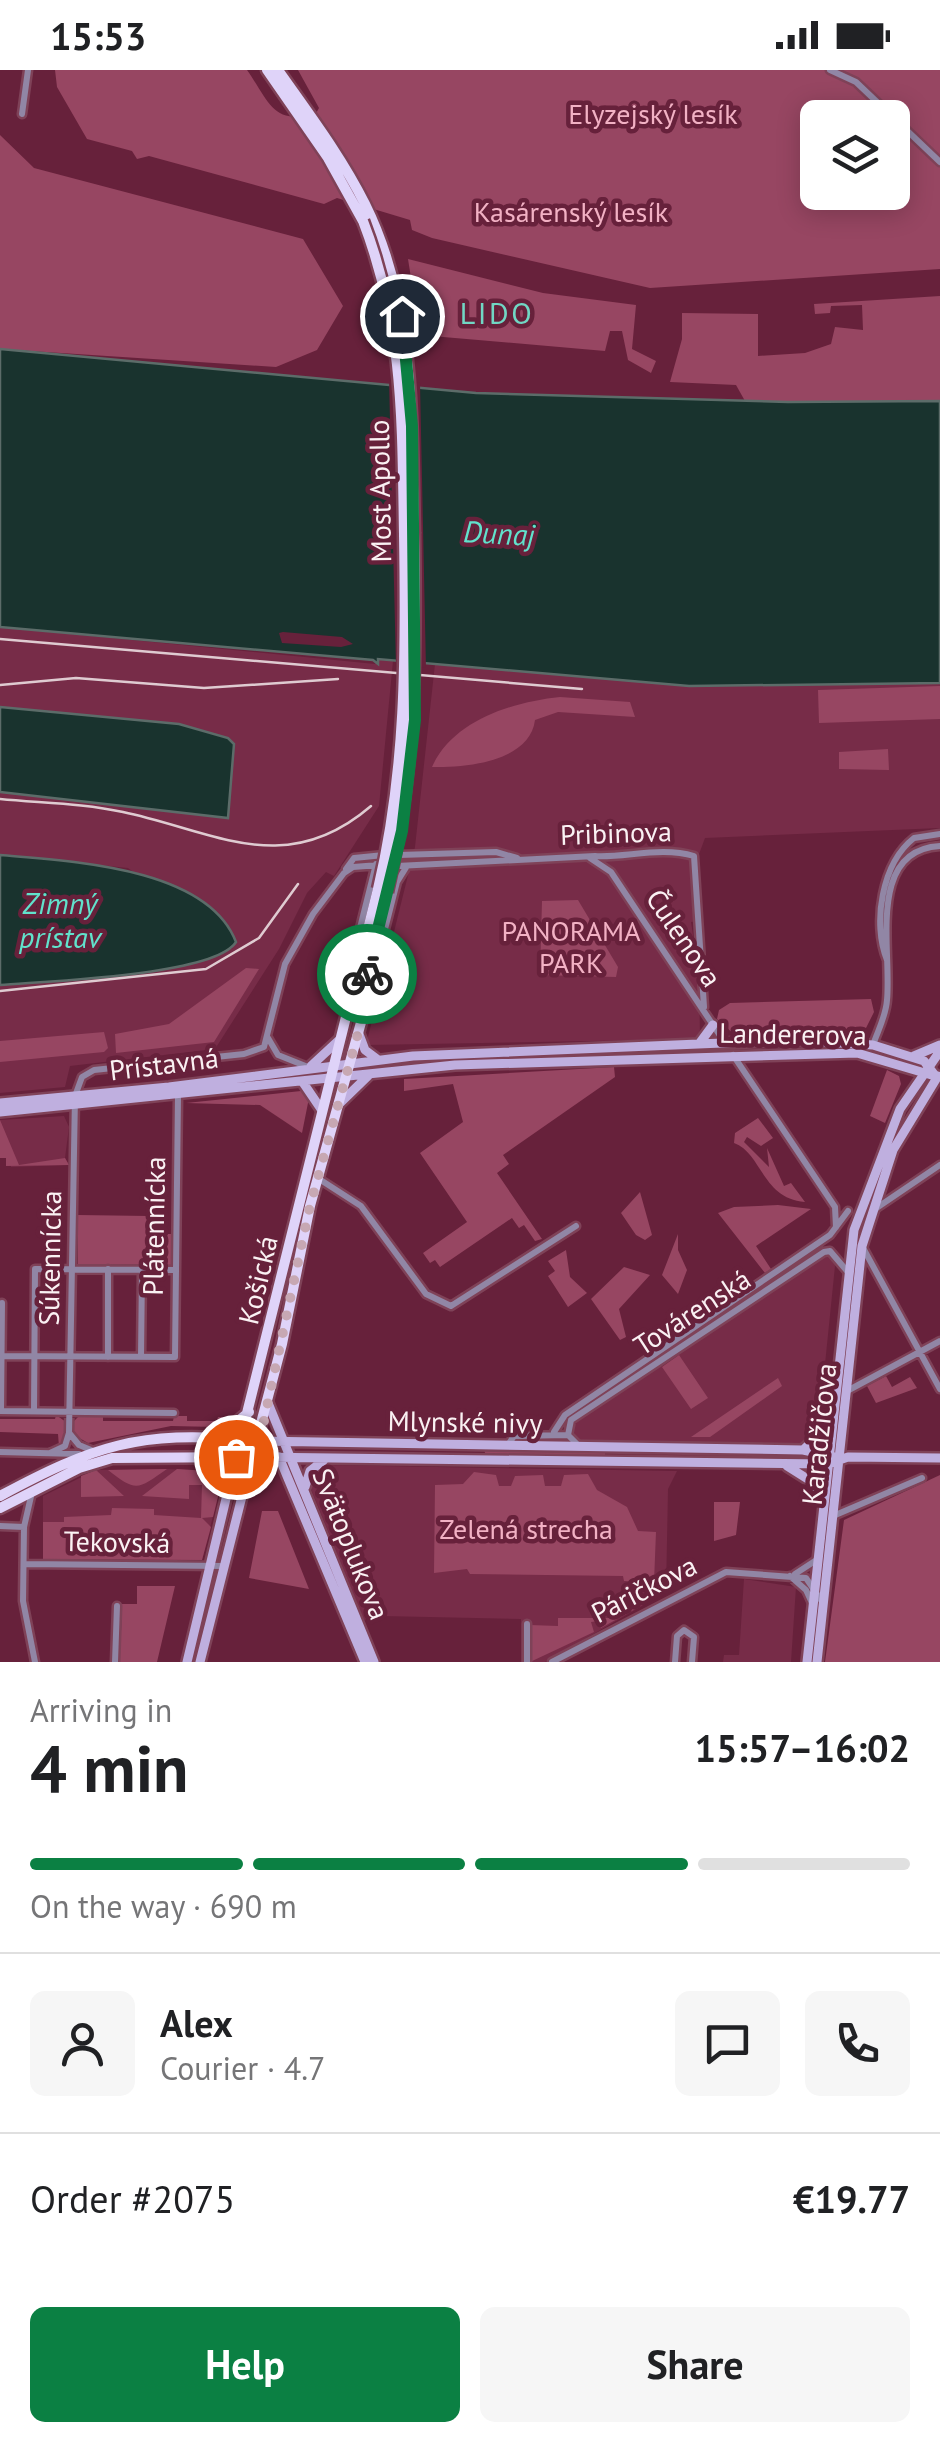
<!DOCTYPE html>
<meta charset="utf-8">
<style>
body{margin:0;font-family:"PT Sans",sans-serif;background:#f6f6f6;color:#202124;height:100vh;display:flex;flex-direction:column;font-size:38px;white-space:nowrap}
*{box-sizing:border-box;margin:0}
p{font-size:32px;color:#757577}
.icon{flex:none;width:55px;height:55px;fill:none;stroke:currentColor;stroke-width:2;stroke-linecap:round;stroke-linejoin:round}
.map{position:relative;height:1592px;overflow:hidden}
.panel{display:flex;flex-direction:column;background:#fff;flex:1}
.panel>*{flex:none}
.controls{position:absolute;left:800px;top:30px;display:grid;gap:20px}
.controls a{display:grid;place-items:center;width:110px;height:110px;border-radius:15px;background:#fff;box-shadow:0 5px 25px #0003;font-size:50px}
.pin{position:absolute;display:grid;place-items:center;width:85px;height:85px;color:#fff;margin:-42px;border:5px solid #fff;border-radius:50%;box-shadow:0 2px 10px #0007}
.courier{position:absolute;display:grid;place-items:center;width:100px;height:100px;margin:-50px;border:8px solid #0b8043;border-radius:50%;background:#fff;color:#222;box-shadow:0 2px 12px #0007}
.summary em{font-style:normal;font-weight:800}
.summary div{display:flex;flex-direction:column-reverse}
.summary{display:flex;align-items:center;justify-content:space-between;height:170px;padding:0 30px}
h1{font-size:65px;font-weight:800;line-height:75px}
.bar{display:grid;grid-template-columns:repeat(4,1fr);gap:15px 10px;align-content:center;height:120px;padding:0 30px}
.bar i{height:12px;border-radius:8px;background:#e0e0e0}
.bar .current{background:#0b8043}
.bar p{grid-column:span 4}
.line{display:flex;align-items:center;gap:25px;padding:0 30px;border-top:2px solid #e0e0e0}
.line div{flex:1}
.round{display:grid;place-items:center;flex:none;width:105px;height:105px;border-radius:15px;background:#f6f6f6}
.cta{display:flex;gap:20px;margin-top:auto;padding:20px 30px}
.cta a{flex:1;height:115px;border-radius:15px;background:#0b8043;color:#fff;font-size:40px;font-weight:800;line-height:115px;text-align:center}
.cta a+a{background:#f6f6f6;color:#202124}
.status{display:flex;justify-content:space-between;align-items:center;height:70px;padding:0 50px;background:#fff;direction:ltr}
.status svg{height:28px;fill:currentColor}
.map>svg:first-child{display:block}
.built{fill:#772c48}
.green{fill:#974662;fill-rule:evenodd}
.water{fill:#19332e;stroke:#5c6c69;stroke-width:2.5}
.pier{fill:#67213b}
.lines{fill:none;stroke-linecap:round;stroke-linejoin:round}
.street-casing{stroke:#7f4258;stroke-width:11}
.secondary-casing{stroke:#7f4258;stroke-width:14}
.primary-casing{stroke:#7f4258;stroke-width:15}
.street{stroke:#9186a5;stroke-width:6}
.secondary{stroke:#bfafdf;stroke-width:9}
.primary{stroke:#dfd3f9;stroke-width:10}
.rail{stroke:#dfcbd1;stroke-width:2.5}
.primary-bridge-casing{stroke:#7f4258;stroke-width:15;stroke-linecap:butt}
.primary-bridge{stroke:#dfd3f9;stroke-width:10}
.done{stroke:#c7a8b3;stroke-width:10;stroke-dasharray:0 18}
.route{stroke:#0b8043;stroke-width:12}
.labels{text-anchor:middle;stroke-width:9;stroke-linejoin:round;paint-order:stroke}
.park-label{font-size:28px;fill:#f2b1c4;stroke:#67213b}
.street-label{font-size:28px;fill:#faf1f3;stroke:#67213b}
.neighbourhood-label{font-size:30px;letter-spacing:2.5px;fill:#71d7c4;stroke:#67213b}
.water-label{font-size:30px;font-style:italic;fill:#61e2cc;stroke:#67213b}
</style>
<div class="status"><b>15:53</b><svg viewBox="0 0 49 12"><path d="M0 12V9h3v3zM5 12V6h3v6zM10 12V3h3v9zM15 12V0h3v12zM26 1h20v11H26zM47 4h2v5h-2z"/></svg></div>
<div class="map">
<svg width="940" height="1592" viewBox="0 0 940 1592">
<rect width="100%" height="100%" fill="#67213b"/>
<path class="built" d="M0,557L375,594L377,589L393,591L379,736L334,806L326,802L307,823L279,879L215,979L70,996L65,1017L0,1023V915L167,900L233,878L128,798L0,785V722L228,748L234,674L179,654L0,637Z
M435,594L689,616L940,613V758L705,768L695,795L698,851L691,852L699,904L700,969L366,975L415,777Z
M64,1046L69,1057L65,1088L69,1095L11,1097L10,1079L0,1077V1050Z
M825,1184L834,1189L835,1196L818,1363L799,1376L578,1371L571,1364L572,1353Z
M323,1395L677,1401L668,1419L666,1522L545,1592H521V1549L382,1546L364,1550L311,1419V1408Z
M167,1399L224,1402L202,1490L43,1489V1426L96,1400Z
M744,1509L796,1517L791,1592H723L724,1585H739Z"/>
<path class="green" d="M55,0H247C270,33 272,54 315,45L319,38L298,0H940V199L650,218L432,168L412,160L410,150L337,128L324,134L149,86L137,89L132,81L87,69L57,17ZM818,48H892V122H818Z
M0,65L34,98L303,169L343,236L317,280L276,297L0,279Z
M408,189L543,223L636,235L632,279L656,291L651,303L628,290L622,261H610L605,281L420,265Z
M940,226V331H745L736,315L670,312L682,269V243L758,244V286L805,283L831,274L835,257L863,260L862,235L831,236L830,243L815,244L814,234Z
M940,616V649L819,653L818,620Z
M560,627L630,632L635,647L558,642L535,650C530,692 464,698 432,697C453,650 513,632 560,627Z
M888,679L889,700L839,699V682Z
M578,830L618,897L616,907L540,905L542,831Z
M246,898L259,899L214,972L116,983L115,964L169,954Z
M871,929L874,942L866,958L859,962L736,966L717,949L719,940L730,933Z
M104,962L108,978L104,982L0,992V971Z
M614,997L615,1007L503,1085L509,1094L497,1103L542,1169L535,1171L524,1155L519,1158L512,1148L440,1197L435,1190L430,1193L423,1183L467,1152L420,1083L463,1052L453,1014L404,1021V1009Z
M887,1000L899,1006L901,1014L885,1053L870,1046Z
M301,1021L309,1028L302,1063L260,1035L186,1033Z
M758,1048L773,1068L761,1076L747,1067L744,1072L769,1097L767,1078L784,1116L791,1113L805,1132C762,1129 762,1083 734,1073L735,1063Z
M0,1050L19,1095L65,1088L69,1095L6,1096V1088H0Z
M640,1122L652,1165L645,1170L636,1165L621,1143Z
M778,1135L811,1139L756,1176L771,1199L765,1203L718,1143L734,1137Z
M78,1145L149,1146V1164H172V1195L78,1194Z
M678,1164V1180L687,1200L678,1224L662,1205Z
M566,1180L570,1207L587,1223L568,1237L548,1206L555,1201L548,1191Z
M624,1197L650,1205L619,1239L626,1267L620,1270L591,1229Z
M679,1285L708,1328L691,1339L662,1297Z
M886,1306L892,1317L910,1307L917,1318L876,1333L867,1316Z
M778,1308L782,1316L710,1367H691Z
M56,1345L66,1352V1368L59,1377L58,1364L0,1362V1349H55Z
M80,1345H103V1351H173L174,1346H187V1351H217L218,1347H236L217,1357L171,1356L88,1373L74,1365L73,1352Z
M484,1379L605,1380V1390L486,1387Z
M167,1399C138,1419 137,1423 108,1400Z
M177,1399L224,1402L213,1447L202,1448L211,1457L202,1490L43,1489V1452H64V1447L111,1445L112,1438L154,1439V1445L201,1448L202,1415H189V1429L142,1426Z
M96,1400L124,1426L81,1427V1406Z
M474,1402L496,1405L499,1416H511L515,1406L543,1405L545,1416H561L564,1405L588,1404L597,1420L627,1437L638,1461L656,1462L654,1512L624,1511L623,1506L470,1504L467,1499L434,1503L435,1415L463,1414Z
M940,1405V1592H825L844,1450Z
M714,1432H740L736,1465L714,1471Z
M262,1441H278L309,1519L249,1508Z
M137,1516H175L157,1592H119L122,1545L118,1544L119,1534H137Z
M644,1534L601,1558L598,1551L591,1552L594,1562L530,1592V1555L558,1556V1548H615Z"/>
<path class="water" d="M0,279L476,323L788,332L940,331V613L689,616L378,589V594L373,590L0,557Z
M0,637L179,654L228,668L234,674L228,748L0,722Z
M0,785C67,791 207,796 236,872C214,906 45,911 0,915Z"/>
<path class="pier" d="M389,310L420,313L426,598L396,596Z
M283,562L342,567L353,574L341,577L282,573L279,563Z"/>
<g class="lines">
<defs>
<path id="street" d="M830,0L856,12L940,92
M22,44L28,0
M399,785L496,782L517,788
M590,788L611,802L725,973
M397,796L595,786C625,788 661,776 694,786L704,937
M346,799L354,788L384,785
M887,890C872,853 882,793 914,768L940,764
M350,918L351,894L376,794
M369,922L397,812L407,796
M268,968L278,985L308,997
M873,975C878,960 886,946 887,930C892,880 866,780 940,776
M733,985L835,1137L836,1157
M316,1107L361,1136L426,1224L451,1236L576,1156
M875,1139L940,1095
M862,1176L940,1319
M0,1286L175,1287L178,1026
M108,1287V1199
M141,1287L142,1200
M847,1321L940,1271
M0,1341L174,1343
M1,1341L2,1233
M34,1341L35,1199L176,1200
M554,1362L565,1345L830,1165L848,1141
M70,1364L79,1375L91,1380
M568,1365L571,1350L824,1182L830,1181L847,1201
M508,1375L514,1366L568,1365L578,1375
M0,1382L79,1384
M50,1383L65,1376L69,1363L75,1026L82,1007L94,1000L244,984L264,977L285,894L313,844L344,803L353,797L379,795
M32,1422L24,1457L23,1531L35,1592
M833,1446L922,1408
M0,1456L24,1457
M24,1494L223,1496
M795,1504L818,1489
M790,1506L806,1520L813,1535
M527,1554V1592
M115,1592L117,1536
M552,1592L726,1502L806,1508L823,1533
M675,1592L677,1566L684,1560L694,1567L692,1592"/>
<path id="secondary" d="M359,964L365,980L377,989
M699,974L713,955
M914,986L940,975
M311,996L338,971
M302,1011L321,1039
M0,1033L169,1017L413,986L794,970L873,975L924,991L937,1008
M338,1035L370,1004
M0,1042L455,995L857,983L935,1006
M268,1333L374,1592
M258,1371L803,1380L832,1386
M803,1380L830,1355
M279,1387L365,1592
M787,1396L814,1413L823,1428
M305,1417L310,1401L324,1390
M187,1592L236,1387
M200,1592L252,1387L828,1394L848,1387L940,1388
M807,1592L854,1160L900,1039L940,981
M817,1592L862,1176L893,1080L938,1006"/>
<path id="primary" d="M267,0L328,88L363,151
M278,0C309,44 341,86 365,134C416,237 411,351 414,462
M220,1366L249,1342
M236,1387L378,819
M0,1426C93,1376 140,1360 247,1370
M0,1438L79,1398L112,1388L252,1387L282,1274L310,1136L365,938L367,899L387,822"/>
</defs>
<use href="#street" class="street-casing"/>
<use href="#secondary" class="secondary-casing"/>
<use href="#primary" class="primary-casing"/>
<use href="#street" class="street"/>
<use href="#secondary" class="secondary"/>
<use href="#primary" class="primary"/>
<path class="rail" d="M0,569L582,619
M0,615L76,608L204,618L338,609
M0,729C40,733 83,733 123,742C214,761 285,810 371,736
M0,921L206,899L259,868L298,814"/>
<defs>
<path id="primary-bridge" d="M363,151C404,257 402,353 404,465C406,586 406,701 378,819
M387,822C416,699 416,588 414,462"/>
</defs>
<use href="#primary-bridge" class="primary-bridge-casing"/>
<use href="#primary-bridge" class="primary-bridge"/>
</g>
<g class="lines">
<path class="done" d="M236,1387H252L262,1360L310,1136L365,938L367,904"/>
<path class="route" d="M367,904L402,761L415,650L412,356L402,246"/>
</g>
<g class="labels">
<g class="park-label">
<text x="653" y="54">Elyzejský lesík</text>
<text x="571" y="152">Kasárenský lesík</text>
<text x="571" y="871">PANORAMA<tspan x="571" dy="32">PARK</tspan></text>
<text x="526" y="1469">Zelená strecha</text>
</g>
<g class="street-label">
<text transform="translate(380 421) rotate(-91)" y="10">Most Apollo</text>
<text transform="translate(616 763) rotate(-2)" y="10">Pribinova</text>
<text transform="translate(684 868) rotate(56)" y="10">Čulenova</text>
<text transform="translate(793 964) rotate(1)" y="10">Landererova</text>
<text transform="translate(164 994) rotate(-7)" y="10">Prístavná</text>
<text transform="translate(154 1156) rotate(-89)" y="10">Plátennícka</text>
<text transform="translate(50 1188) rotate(-89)" y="10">Súkennícka</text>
<text transform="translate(258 1210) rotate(-77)" y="10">Košická</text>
<text transform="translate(692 1242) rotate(-33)" y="10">Továrenská</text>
<text transform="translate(465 1352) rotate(1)" y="10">Mlynské nivy</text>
<text transform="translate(819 1364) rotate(-84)" y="10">Karadžičova</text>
<text transform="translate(117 1472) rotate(1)" y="10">Tekovská</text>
<text transform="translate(351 1474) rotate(68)" y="10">Svätoplukova</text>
<text transform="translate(644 1519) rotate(-27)" y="10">Páričkova</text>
</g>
<g class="neighbourhood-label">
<text x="497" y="254">LIDO</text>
</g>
<g class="water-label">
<text transform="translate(499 464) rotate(3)" y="10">Dunaj</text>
<text x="60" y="844">Zimný<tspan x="60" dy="34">prístav</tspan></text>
</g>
</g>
</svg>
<div class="controls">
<a><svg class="icon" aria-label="layers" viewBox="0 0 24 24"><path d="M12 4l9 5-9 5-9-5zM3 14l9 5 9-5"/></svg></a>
</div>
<div class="pin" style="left:236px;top:1387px;background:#ea580c"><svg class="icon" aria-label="bag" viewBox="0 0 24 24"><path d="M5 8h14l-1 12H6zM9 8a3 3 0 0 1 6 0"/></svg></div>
<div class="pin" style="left:402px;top:246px;background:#1f2937"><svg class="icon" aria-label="home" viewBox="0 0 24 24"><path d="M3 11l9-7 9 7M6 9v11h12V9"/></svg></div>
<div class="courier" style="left:367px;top:904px"><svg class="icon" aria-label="bike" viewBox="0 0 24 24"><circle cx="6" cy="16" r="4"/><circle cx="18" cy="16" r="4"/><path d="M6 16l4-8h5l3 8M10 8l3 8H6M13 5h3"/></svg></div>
</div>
<section class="panel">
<div class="summary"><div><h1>4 min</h1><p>Arriving in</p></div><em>15:57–16:02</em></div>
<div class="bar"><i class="current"></i><i class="current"></i><i class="current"></i><i></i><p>On the way · 690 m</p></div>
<div class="line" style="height:180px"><a class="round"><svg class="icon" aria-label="person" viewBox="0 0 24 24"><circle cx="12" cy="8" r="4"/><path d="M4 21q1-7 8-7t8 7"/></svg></a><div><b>Alex</b><p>Courier · 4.7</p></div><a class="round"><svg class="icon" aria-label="chat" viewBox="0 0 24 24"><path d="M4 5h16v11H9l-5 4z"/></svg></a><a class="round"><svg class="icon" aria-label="phone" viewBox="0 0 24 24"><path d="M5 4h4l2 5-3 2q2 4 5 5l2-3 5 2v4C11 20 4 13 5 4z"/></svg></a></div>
<div class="line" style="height:130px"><div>Order #2075</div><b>€19.77</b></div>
<div class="cta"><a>Help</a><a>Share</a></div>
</section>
